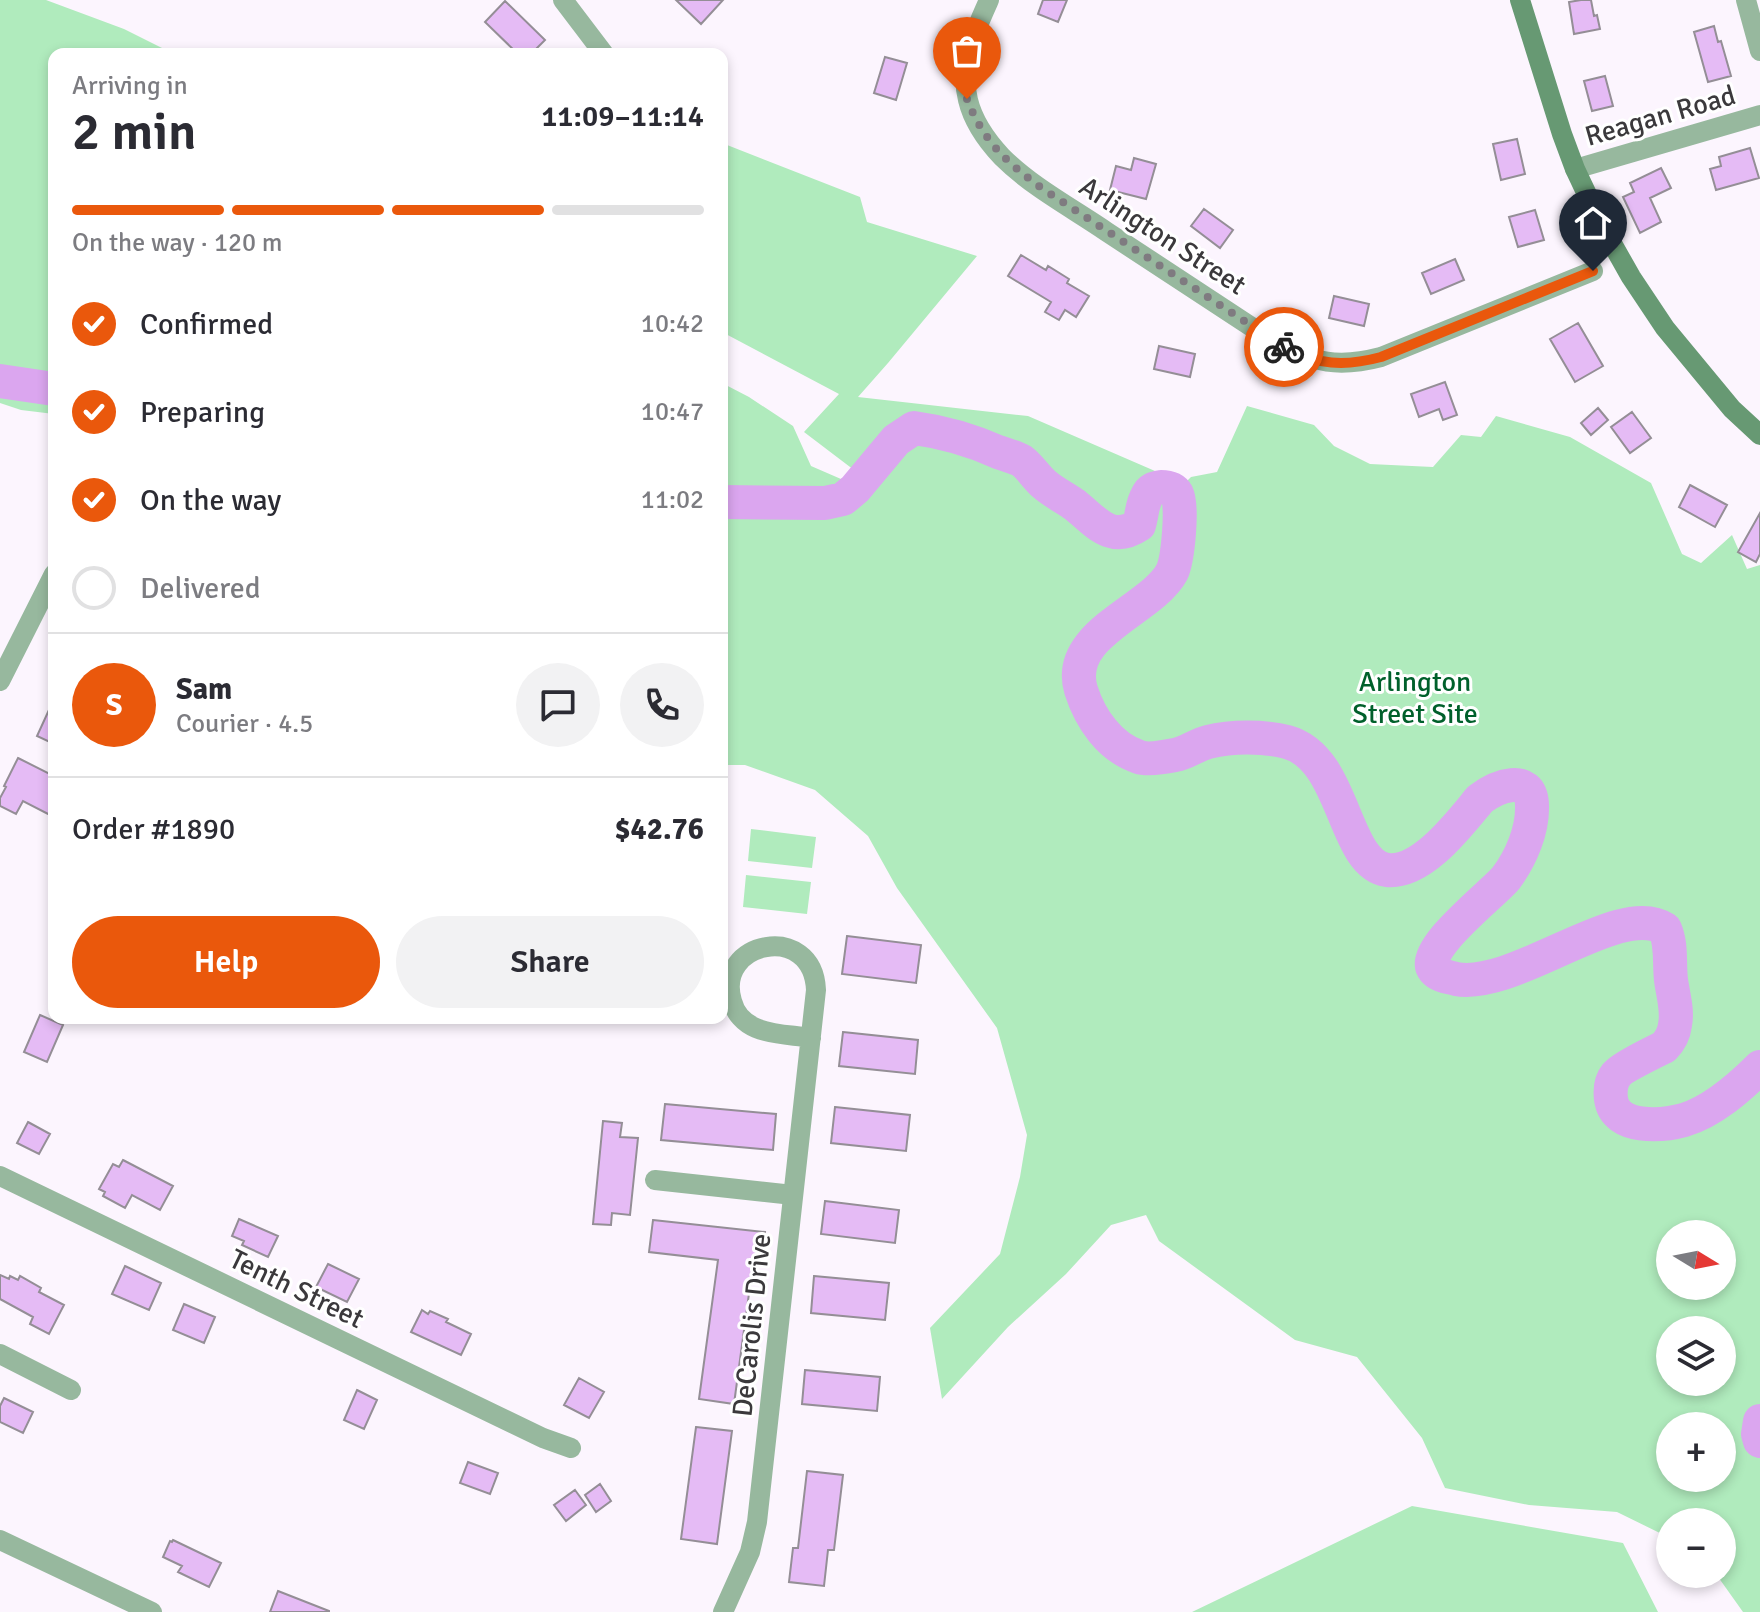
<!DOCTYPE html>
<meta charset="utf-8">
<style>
body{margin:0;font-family:Signika,sans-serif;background:#f2f2f3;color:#2b2b33;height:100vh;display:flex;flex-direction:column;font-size:30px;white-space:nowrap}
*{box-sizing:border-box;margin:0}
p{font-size:26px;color:#7c7c81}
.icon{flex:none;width:44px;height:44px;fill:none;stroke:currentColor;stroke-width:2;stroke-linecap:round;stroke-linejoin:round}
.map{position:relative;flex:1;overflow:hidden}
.drawer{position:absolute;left:48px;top:48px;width:680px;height:976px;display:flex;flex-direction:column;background:#fff;border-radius:16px;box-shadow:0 4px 12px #0003}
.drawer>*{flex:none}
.needle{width:52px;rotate:100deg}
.fabs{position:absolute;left:1656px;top:1220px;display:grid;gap:16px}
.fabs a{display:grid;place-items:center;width:80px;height:80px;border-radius:50%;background:#fff;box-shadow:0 4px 12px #0003;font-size:40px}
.pin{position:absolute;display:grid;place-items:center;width:68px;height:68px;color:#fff;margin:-82px -34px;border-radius:50% 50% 50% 0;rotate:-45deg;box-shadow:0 0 8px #0007}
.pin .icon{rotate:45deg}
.courier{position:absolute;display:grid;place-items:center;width:80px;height:80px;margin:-40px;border:6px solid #ea580c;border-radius:50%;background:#fff;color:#222;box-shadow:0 2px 10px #0007}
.headline em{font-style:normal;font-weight:600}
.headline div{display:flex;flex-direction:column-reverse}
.headline{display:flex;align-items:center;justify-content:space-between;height:136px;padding:0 24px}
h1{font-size:52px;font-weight:600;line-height:60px}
.bar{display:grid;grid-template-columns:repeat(4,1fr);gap:12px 8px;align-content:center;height:96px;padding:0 24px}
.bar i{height:10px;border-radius:6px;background:#e1e1e2}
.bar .on{background:#ea580c}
.bar p{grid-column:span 4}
.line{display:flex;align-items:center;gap:20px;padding:0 24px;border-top:2px solid #e1e1e2}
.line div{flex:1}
.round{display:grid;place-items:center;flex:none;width:84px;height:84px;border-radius:42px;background:#f2f2f3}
ol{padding:0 24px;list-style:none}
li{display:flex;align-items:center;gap:24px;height:88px}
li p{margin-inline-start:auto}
li .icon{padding:8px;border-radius:50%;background:#ea580c;color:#fff;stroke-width:4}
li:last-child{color:#7c7c81}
li i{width:44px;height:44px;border:4px solid #e1e1e2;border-radius:50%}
.primary-button{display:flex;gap:16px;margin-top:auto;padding:16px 24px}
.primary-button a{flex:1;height:92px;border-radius:48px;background:#ea580c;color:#fff;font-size:32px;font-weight:600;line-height:92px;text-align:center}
.primary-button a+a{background:#f2f2f3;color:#2b2b33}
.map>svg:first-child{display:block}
.green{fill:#b0ebbd;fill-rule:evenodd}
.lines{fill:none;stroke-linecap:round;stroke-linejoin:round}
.river{stroke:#dba6ef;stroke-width:34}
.building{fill:#e5bbf5;stroke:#948e96;stroke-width:2}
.minor{stroke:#97b89e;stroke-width:20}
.secondary{stroke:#679973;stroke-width:20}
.done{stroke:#7f7b80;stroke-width:8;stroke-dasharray:0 14.4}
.route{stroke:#ea580c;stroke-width:10}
.labels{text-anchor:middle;stroke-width:6;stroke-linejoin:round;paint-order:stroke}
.street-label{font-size:28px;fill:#3b393c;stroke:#fff}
.park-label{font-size:28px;fill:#00602b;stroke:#fff}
</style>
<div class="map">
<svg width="1760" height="1612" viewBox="0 0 1760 1612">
<rect width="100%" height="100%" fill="#fcf5fe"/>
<path class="green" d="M0,0H46L124,29L174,54H54V414L21,410L0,403Z
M722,143L860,197L867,222L977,256L888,363L858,397L1028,416L1155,471L1174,494L1191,477L1217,472L1247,406L1314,425L1334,446L1370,464L1433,467L1461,435L1481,437L1496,416L1570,437L1651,483L1682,554L1701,563L1732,535L1747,569L1760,565V1612H1743L1716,1574H1722V1522H1670V1538L1617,1512L1529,1505L1445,1488L1422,1438L1357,1357L1295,1340L1159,1241L1146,1215L1111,1225L1066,1274L1008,1327L942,1399L930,1328L1000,1254L1020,1177L1027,1135L997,1028L897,888L868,836L815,790L745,765H722V383L749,397L793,426L811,466L841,479L854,470L804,432L839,394L722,332V304L724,301L722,299ZM1670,1234H1722V1286H1670ZM1670,1330H1722V1382H1670ZM1670,1426H1722V1478H1670Z
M751,829L816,837L812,868L748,861Z
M746,875L811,882L807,914L743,907Z
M1412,1506L1623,1543L1658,1612H1192Z"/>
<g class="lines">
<path class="river" d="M0,381L54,389
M722,502L825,503L843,499L855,489L896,440L914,428C944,432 971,440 998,452C1006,455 1015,457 1022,461C1030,467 1036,477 1044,484C1053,492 1065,498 1075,505C1095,521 1111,544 1139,525C1142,515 1142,504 1147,496C1150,489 1154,488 1161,487C1168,487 1174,489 1177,494C1183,506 1178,559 1172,572C1151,611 1064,633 1081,690C1090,718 1109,747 1139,757C1148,760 1165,757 1175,755C1187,753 1196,745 1208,742C1232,736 1263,736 1287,742C1346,758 1342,863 1387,870C1422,874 1460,823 1480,799C1496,787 1531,772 1532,805C1533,830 1521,858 1506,878C1493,894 1418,951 1434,970C1439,976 1449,977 1456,979C1516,990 1620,899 1665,929C1672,945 1669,963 1671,980C1673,995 1678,1010 1675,1025C1674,1033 1670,1041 1664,1047C1654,1052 1621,1068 1616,1075C1611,1081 1610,1091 1611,1099C1615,1130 1662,1126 1684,1120C1713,1111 1739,1088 1760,1067
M1760,1421L1758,1434L1760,1441"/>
</g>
<path class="building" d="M676,0H723L701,24Z
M1043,0H1067L1058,22L1038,14Z
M1581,0H1591L1594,16L1597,15L1600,29L1574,34L1569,2Z
M505,1L545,40L531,54H518L485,22Z
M1714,26L1718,42L1721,41L1731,76L1708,82L1694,32Z
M885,57L907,63L896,100L874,93Z
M1605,76L1613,106L1592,111L1584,81Z
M1517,139L1525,174L1501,180L1493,144Z
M1750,148L1759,178L1716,190L1710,169L1721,166L1719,157Z
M1134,158L1156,164L1146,199L1110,190L1116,166L1131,170Z
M1661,168L1671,188L1650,198L1661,222L1640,233L1623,197L1634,192L1630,183Z
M1204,209L1233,230L1220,248L1191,226Z
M1535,210L1544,240L1518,247L1509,217Z
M1021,255L1046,270L1048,266L1069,279L1067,283L1089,296L1076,317L1065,310L1059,320L1045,312L1051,302L1008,276Z
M1455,259L1464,280L1431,294L1422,273Z
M1334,296L1369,304L1364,326L1329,318Z
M1578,323L1603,366L1575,382L1550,339Z
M1159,346L1195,354L1190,377L1154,369Z
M1445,382L1457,415L1443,420L1439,409L1419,417L1411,394Z
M1598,408L1608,420L1591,435L1581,423Z
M1632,412L1651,438L1630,453L1611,427Z
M1690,485L1727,505L1715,527L1679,507Z
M1760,513V554L1756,562L1738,552Z
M54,699V744L37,736Z
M18,758L54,776V817L23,801L16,814L0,806V798L6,787L4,786Z
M847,936L921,945L916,983L842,974Z
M40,1015L63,1025L47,1062L24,1052Z
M843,1032L918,1040L915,1074L839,1066Z
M665,1104L776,1114L773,1150L661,1140Z
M835,1107L910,1115L906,1151L831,1143Z
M603,1121L622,1123L620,1137L638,1138L630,1215L612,1213L611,1225L593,1224Z
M28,1122L50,1134L39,1154L17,1143Z
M123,1160L173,1186L160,1210L132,1195L125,1208L103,1196L105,1192L99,1189L113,1164L119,1167Z
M825,1201L899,1210L895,1243L821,1234Z
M239,1219L278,1236L268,1257L242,1245L244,1241L232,1236Z
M653,1220L765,1232L761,1265L753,1264L734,1404L699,1399L718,1260L649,1252Z
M328,1264L359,1279L347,1302L316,1287Z
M125,1266L161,1283L149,1310L112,1294Z
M0,1275L9,1279L10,1276L18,1280L20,1276L41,1288L39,1292L64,1305L49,1334L30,1324L33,1317L0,1299Z
M814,1276L889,1283L885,1320L811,1313Z
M184,1304L215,1317L204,1343L173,1330Z
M422,1310L428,1314L430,1311L448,1319L446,1322L471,1334L461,1355L411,1332Z
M805,1370L880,1377L877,1411L802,1404Z
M579,1378L604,1392L589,1418L564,1405Z
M357,1390L377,1400L364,1429L344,1420Z
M4,1398L33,1412L23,1433L0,1422V1406Z
M696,1427L732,1431L717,1544L681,1539Z
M468,1462L498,1473L490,1494L460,1483Z
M807,1471L843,1475L834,1550H828L824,1586L789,1582L793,1548H798Z
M600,1484L611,1501L596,1512L585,1495Z
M575,1490L586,1505L566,1521L554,1505Z
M173,1540L221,1563L209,1587L178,1572L182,1566L163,1557L170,1541L172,1542Z
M278,1591L329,1611V1612H270Z"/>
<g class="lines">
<path class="minor" d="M563,0L604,54
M989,0C975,31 959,65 968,100C973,121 987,141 1002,157C1032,187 1072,208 1107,232C1163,269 1219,306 1276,343C1314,363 1339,368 1381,357L1593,271
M1746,0L1760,51
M1575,169L1760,115
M0,681L54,574
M0,1176L543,1438L571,1448
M655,1180L793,1195
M0,1354L71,1390
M0,1540L152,1612
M723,1612L750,1552L757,1522L816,990C813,921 714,941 732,1001C735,1013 744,1023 756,1028C772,1035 793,1035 811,1038"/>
<path class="secondary" d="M1520,0L1562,134L1575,169L1601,224L1631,277L1665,328L1732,409L1760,435"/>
</g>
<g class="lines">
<path class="done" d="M967,99C983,141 1007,163 1043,189L1284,347"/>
<path class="route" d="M1284,347C1318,365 1344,367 1381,357L1593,271"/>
</g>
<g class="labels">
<g class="street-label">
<text transform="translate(1660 115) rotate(-16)" y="10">Reagan Road</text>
<text transform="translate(1163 235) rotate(33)" y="10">Arlington Street</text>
<text transform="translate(297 1288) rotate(26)" y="10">Tenth Street</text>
<text transform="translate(751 1325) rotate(-84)" y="10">DeCarolis Drive</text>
</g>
<g class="park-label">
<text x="1415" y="691">Arlington<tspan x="1415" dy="32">Street Site</tspan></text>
</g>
</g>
</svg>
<div class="fabs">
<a><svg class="needle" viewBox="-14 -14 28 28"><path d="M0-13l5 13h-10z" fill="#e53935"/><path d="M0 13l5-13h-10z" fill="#7c7c81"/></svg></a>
<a><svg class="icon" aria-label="layers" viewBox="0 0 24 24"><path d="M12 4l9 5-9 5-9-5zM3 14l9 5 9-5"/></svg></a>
<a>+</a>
<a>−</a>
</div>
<div class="pin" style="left:967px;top:99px;background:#ea580c"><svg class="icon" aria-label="bag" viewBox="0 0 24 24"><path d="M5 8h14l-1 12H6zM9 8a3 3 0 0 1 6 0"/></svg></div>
<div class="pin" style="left:1593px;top:271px;background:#1f2937"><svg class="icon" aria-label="home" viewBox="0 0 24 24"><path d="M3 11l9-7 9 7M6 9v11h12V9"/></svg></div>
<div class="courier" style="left:1284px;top:347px"><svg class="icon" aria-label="bike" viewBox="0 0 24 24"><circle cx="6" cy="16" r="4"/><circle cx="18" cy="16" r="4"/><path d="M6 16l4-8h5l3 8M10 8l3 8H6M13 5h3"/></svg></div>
<section class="drawer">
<div class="headline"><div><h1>2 min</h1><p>Arriving in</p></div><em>11:09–11:14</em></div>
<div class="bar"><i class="on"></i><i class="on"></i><i class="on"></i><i></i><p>On the way · 120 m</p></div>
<ol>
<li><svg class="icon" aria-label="check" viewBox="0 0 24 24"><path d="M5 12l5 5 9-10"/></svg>Confirmed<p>10:42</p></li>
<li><svg class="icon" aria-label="check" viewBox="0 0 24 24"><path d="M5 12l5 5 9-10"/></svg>Preparing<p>10:47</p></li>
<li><svg class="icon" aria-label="check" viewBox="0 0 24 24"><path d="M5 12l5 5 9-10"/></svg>On the way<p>11:02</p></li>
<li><i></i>Delivered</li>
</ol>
<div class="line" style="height:144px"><b class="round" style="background:#ea580c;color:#fff">S</b><div><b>Sam</b><p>Courier · 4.5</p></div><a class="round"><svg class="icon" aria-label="chat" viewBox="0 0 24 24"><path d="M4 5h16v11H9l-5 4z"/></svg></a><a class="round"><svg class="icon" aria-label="phone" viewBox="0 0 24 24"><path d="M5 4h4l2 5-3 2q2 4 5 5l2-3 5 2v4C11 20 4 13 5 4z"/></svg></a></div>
<div class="line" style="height:104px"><div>Order #1890</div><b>$42.76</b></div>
<div class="primary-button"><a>Help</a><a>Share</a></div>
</section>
</div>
